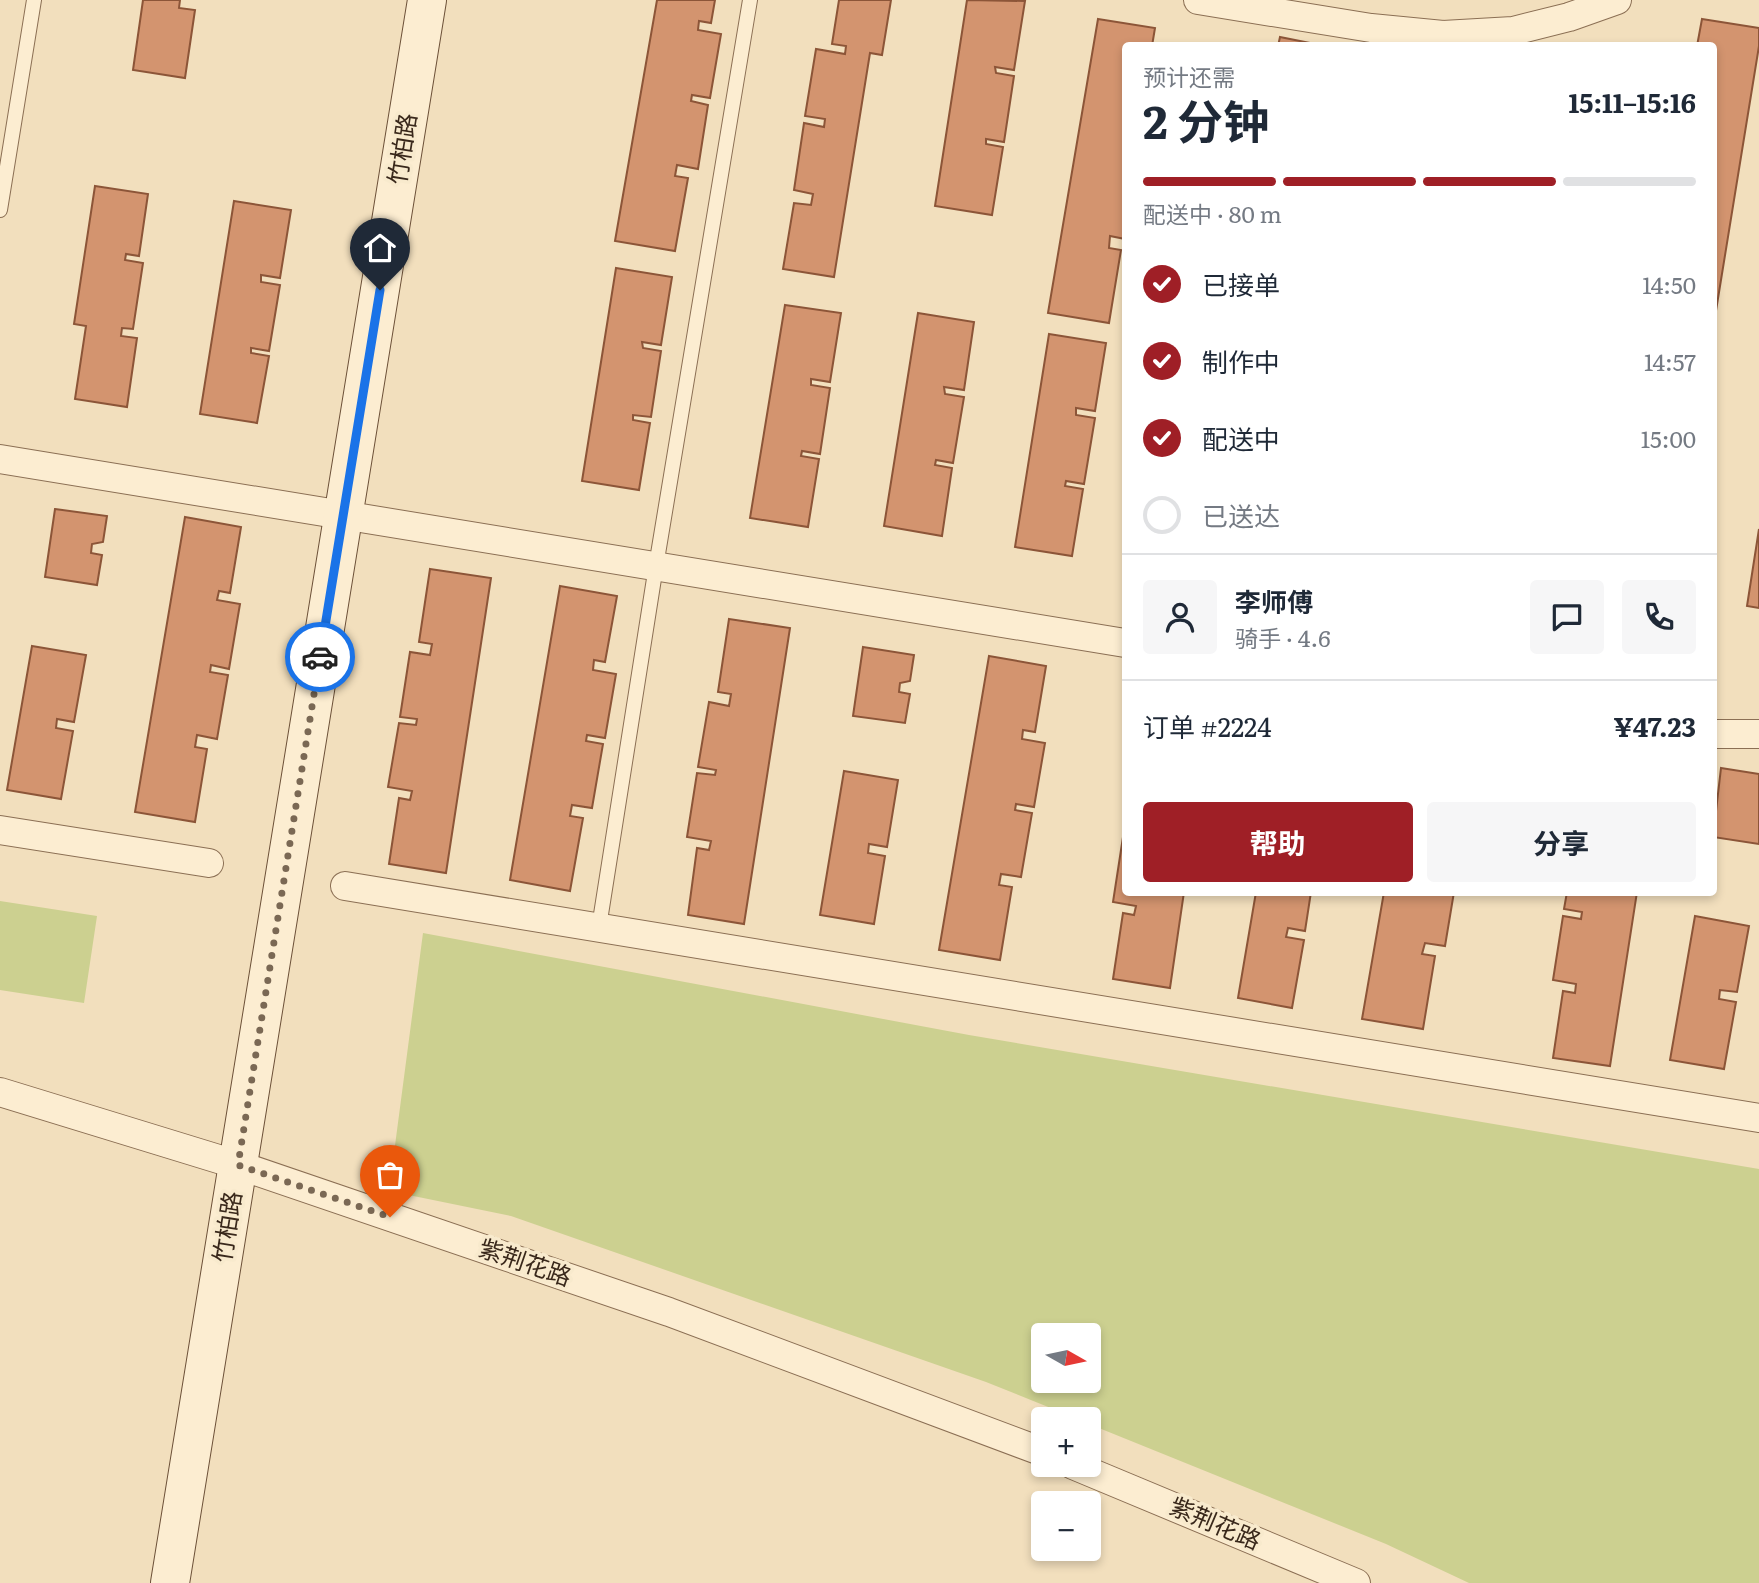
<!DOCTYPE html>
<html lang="zh">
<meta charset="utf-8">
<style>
body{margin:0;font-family:Literata,"Noto Sans SC",serif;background:#f6f6f7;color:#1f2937;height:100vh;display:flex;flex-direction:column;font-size:26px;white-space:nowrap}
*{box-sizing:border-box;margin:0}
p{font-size:23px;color:#747a83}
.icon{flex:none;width:38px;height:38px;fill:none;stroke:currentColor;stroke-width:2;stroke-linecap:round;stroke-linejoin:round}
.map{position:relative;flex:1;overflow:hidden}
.panel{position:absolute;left:1122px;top:42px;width:595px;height:854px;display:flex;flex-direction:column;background:#fff;border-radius:7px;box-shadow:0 4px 10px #0003}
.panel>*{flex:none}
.needle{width:46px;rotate:99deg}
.buttons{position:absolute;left:1031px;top:1323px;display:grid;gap:14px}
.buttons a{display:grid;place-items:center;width:70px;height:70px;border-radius:7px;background:#fff;box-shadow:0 4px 10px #0003;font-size:35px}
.pin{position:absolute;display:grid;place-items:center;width:60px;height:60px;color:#fff;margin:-72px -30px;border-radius:50% 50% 50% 0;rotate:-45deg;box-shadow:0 0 7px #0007}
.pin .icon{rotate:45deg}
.courier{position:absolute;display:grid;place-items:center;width:70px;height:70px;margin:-35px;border:5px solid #1a73e8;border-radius:50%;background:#fff;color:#222;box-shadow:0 2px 9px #0007}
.summary em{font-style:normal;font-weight:700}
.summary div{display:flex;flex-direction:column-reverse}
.summary{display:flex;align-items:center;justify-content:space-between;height:119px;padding:0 21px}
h1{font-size:46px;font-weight:700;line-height:52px}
.bar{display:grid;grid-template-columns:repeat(4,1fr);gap:10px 7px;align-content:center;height:84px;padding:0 21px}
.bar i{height:9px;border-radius:5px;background:#e0e1e3}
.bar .selected{background:#9f1f26}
.bar p{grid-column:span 4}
.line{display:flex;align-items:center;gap:18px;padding:0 21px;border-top:2px solid #e0e1e3}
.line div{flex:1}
.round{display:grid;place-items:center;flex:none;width:74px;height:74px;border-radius:7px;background:#f6f6f7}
ol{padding:0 21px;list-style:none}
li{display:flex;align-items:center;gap:21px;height:77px}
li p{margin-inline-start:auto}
li .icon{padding:7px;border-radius:50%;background:#9f1f26;color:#fff;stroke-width:4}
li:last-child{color:#747a83}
li i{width:38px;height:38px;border:4px solid #e0e1e3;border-radius:50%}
.button{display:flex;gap:14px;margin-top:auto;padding:14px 21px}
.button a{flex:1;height:80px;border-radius:7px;background:#9f1f26;color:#fff;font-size:28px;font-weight:700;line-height:80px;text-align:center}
.button a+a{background:#f6f6f7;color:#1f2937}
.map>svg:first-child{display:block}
.green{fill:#ccd090;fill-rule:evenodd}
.building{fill:#d3946f;stroke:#8c5538;stroke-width:2}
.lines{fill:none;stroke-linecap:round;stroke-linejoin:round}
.lane-casing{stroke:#8b6f54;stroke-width:16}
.street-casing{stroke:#8b6f54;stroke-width:30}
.secondary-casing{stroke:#6c5038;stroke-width:40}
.lane{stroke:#fcedd1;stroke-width:14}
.street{stroke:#fcedd1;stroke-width:28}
.secondary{stroke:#fcedd1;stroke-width:38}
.done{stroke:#7a6854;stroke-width:7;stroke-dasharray:0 12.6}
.route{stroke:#1a73e8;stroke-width:9}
.labels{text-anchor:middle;stroke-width:7;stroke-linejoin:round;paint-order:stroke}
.street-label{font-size:24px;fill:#39281b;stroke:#f8eacd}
</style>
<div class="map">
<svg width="1759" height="1583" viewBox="0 0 1759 1583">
<rect width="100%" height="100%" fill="#f2dfbd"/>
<path class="green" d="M0,901L97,916L84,1003L0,990Z
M423,933L969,1035L1759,1169V1583H1469L1386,1544L1089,1424L1088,1419H1078L986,1382L511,1216L389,1191ZM1043,1335H1088V1381H1043Z"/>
<path class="building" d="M143,0H180L179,8L195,10L185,78L133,70Z
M657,0H715L711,23L699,21L698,30L721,34L710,98L692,95L691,101L708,105L698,169L677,165L675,176L688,178L675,251L615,241Z
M839,0H891L882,55L870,53L834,277L783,269L794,203L811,205L813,194L794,190L804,123L824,127L825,119L805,116L816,49L845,54L846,46L832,44Z
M967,0L1025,1L1014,70L995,67L996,73L1014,76L1004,142L986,139V144L1003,147L992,215L935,206Z
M1098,19L1155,28L1152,46H1125V239L1110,236L1109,248L1121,250L1109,323L1048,313Z
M1702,19L1759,28V46L1714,323L1713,46H1697Z
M1280,37L1325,46H1278Z
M95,186L148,194L139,256L126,254L125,260L143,263L133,329L122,328L121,336L137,338L127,407L75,399L86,326L74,324Z
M234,201L291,210L280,278L261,275V282L280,285L269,351L251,348V353L269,356L257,423L200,414Z
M616,268L672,277L661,345L642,342L643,348L661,351L651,417L633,415V420L650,423L639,490L582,481Z
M785,305L841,313L830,382L811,379V385L830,388L820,454L802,451L801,456L819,459L808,527L750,518Z
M918,313L974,322L964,390L944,387L945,394L964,397L953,463L936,460L935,465L952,468L942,536L884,526Z
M1049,334L1106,343L1095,411L1076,408V415L1095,418L1084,484L1066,481L1065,486L1083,489L1072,556L1015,547Z
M55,509L107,516L103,542L92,544L91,553L102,555L97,585L45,577Z
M185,517L241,527L230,593L219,591L217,600L240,604L229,669L211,665L210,672L228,675L217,739L197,735L195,747L207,749L195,822L135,812Z
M1759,529V608L1747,606Z
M430,569L491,578L446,873L389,864L399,798L410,800L412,791L388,787L399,723L416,725L417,719L400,717L410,652L430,655L432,644L419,642Z
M560,586L617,596L605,662L594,660L593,670L616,674L605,738L587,735L586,741L603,744L592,808L572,805L570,816L583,818L570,891L510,880Z
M729,619L790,628L744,924L688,915L697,848L709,850L711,841L687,837L697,773L715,775L716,770L698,767L709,702L729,706L731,694L718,692Z
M32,646L86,655L74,722L57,719L56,728L73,731L61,799L7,790Z
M863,647L914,655L910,681L900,683L899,692L910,694L905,723L853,716Z
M989,656L1046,666L1035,732L1023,730L1022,739L1045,743L1034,807L1016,804L1015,810L1032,813L1021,877L1001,874L999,885L1012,887L1000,960L939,950Z
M1721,768L1759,774V844L1713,837Z
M844,771L898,780L887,847L869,844L868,853L885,856L874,924L820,915Z
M1123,837L1125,838V892H1184L1170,988L1113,979L1123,913L1134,915L1136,906L1113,902Z
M1256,892H1311L1305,931L1288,928L1286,937L1304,940L1292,1008L1238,998Z
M1384,892H1454L1445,946L1425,943L1422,954L1435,956L1423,1029L1362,1019Z
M1567,892H1637L1610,1066L1553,1058L1563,991L1575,993L1576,984L1553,980L1563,916L1581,919L1582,912L1564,909Z
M1695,916L1749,926L1737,992L1720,990L1719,999L1736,1002L1724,1069L1670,1060Z"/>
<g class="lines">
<defs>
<path id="lane" d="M0,210L34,0
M599,927L656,566L750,0"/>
<path id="street" d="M1198,0L1371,28L1443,35L1513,31L1569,17L1617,0
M0,459L1125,643
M1713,734H1759
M0,830L209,863
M345,886L1759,1118
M0,1092L238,1165L669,1312L1043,1452
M1073,1465L1356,1583"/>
<path id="secondary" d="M170,1583L427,0"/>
</defs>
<use href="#lane" class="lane-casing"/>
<use href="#street" class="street-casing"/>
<use href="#secondary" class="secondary-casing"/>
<use href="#lane" class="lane"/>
<use href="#street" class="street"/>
<use href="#secondary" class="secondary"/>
</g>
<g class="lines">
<path class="done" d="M320,657L238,1165L390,1217"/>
<path class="route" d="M320,657L380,290"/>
</g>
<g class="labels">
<g class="street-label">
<text transform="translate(403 149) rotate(-81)" y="8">竹柏路</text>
<text transform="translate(228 1227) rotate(-81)" y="8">竹柏路</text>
<text transform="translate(525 1263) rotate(19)" y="8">紫荆花路</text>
<text transform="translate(1215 1524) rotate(23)" y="8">紫荆花路</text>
</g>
</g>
</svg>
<div class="buttons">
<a><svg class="needle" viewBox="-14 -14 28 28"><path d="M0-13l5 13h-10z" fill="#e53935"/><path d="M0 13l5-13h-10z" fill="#747a83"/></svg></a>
<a>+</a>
<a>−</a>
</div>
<div class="pin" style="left:390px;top:1217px;background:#ea580c"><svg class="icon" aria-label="bag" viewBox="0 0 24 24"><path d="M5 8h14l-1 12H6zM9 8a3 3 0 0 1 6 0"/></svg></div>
<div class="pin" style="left:380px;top:290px;background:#1f2937"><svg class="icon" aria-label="home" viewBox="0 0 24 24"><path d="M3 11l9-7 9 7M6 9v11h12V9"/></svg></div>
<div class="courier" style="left:320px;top:657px"><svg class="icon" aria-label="car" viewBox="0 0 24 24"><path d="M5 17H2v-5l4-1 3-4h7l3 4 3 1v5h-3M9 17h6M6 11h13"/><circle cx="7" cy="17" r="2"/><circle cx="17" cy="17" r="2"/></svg></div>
<section class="panel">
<div class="summary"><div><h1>2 分钟</h1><p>预计还需</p></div><em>15:11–15:16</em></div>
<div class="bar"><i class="selected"></i><i class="selected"></i><i class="selected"></i><i></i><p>配送中 · 80 m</p></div>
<ol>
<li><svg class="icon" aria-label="check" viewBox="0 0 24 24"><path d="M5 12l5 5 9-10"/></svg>已接单<p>14:50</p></li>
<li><svg class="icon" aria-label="check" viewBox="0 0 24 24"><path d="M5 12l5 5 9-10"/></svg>制作中<p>14:57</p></li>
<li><svg class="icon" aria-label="check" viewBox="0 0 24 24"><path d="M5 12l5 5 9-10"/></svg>配送中<p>15:00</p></li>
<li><i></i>已送达</li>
</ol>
<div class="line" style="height:126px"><a class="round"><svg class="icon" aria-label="person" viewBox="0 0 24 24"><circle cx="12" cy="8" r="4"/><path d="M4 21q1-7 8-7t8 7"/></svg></a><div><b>李师傅</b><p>骑手 · 4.6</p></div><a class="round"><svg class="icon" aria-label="chat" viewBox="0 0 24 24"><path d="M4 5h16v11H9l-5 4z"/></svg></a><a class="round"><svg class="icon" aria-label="phone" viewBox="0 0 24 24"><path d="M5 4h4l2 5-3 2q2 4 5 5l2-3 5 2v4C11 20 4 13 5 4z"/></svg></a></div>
<div class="line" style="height:91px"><div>订单 #2224</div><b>¥47.23</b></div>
<div class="button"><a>帮助</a><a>分享</a></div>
</section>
</div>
